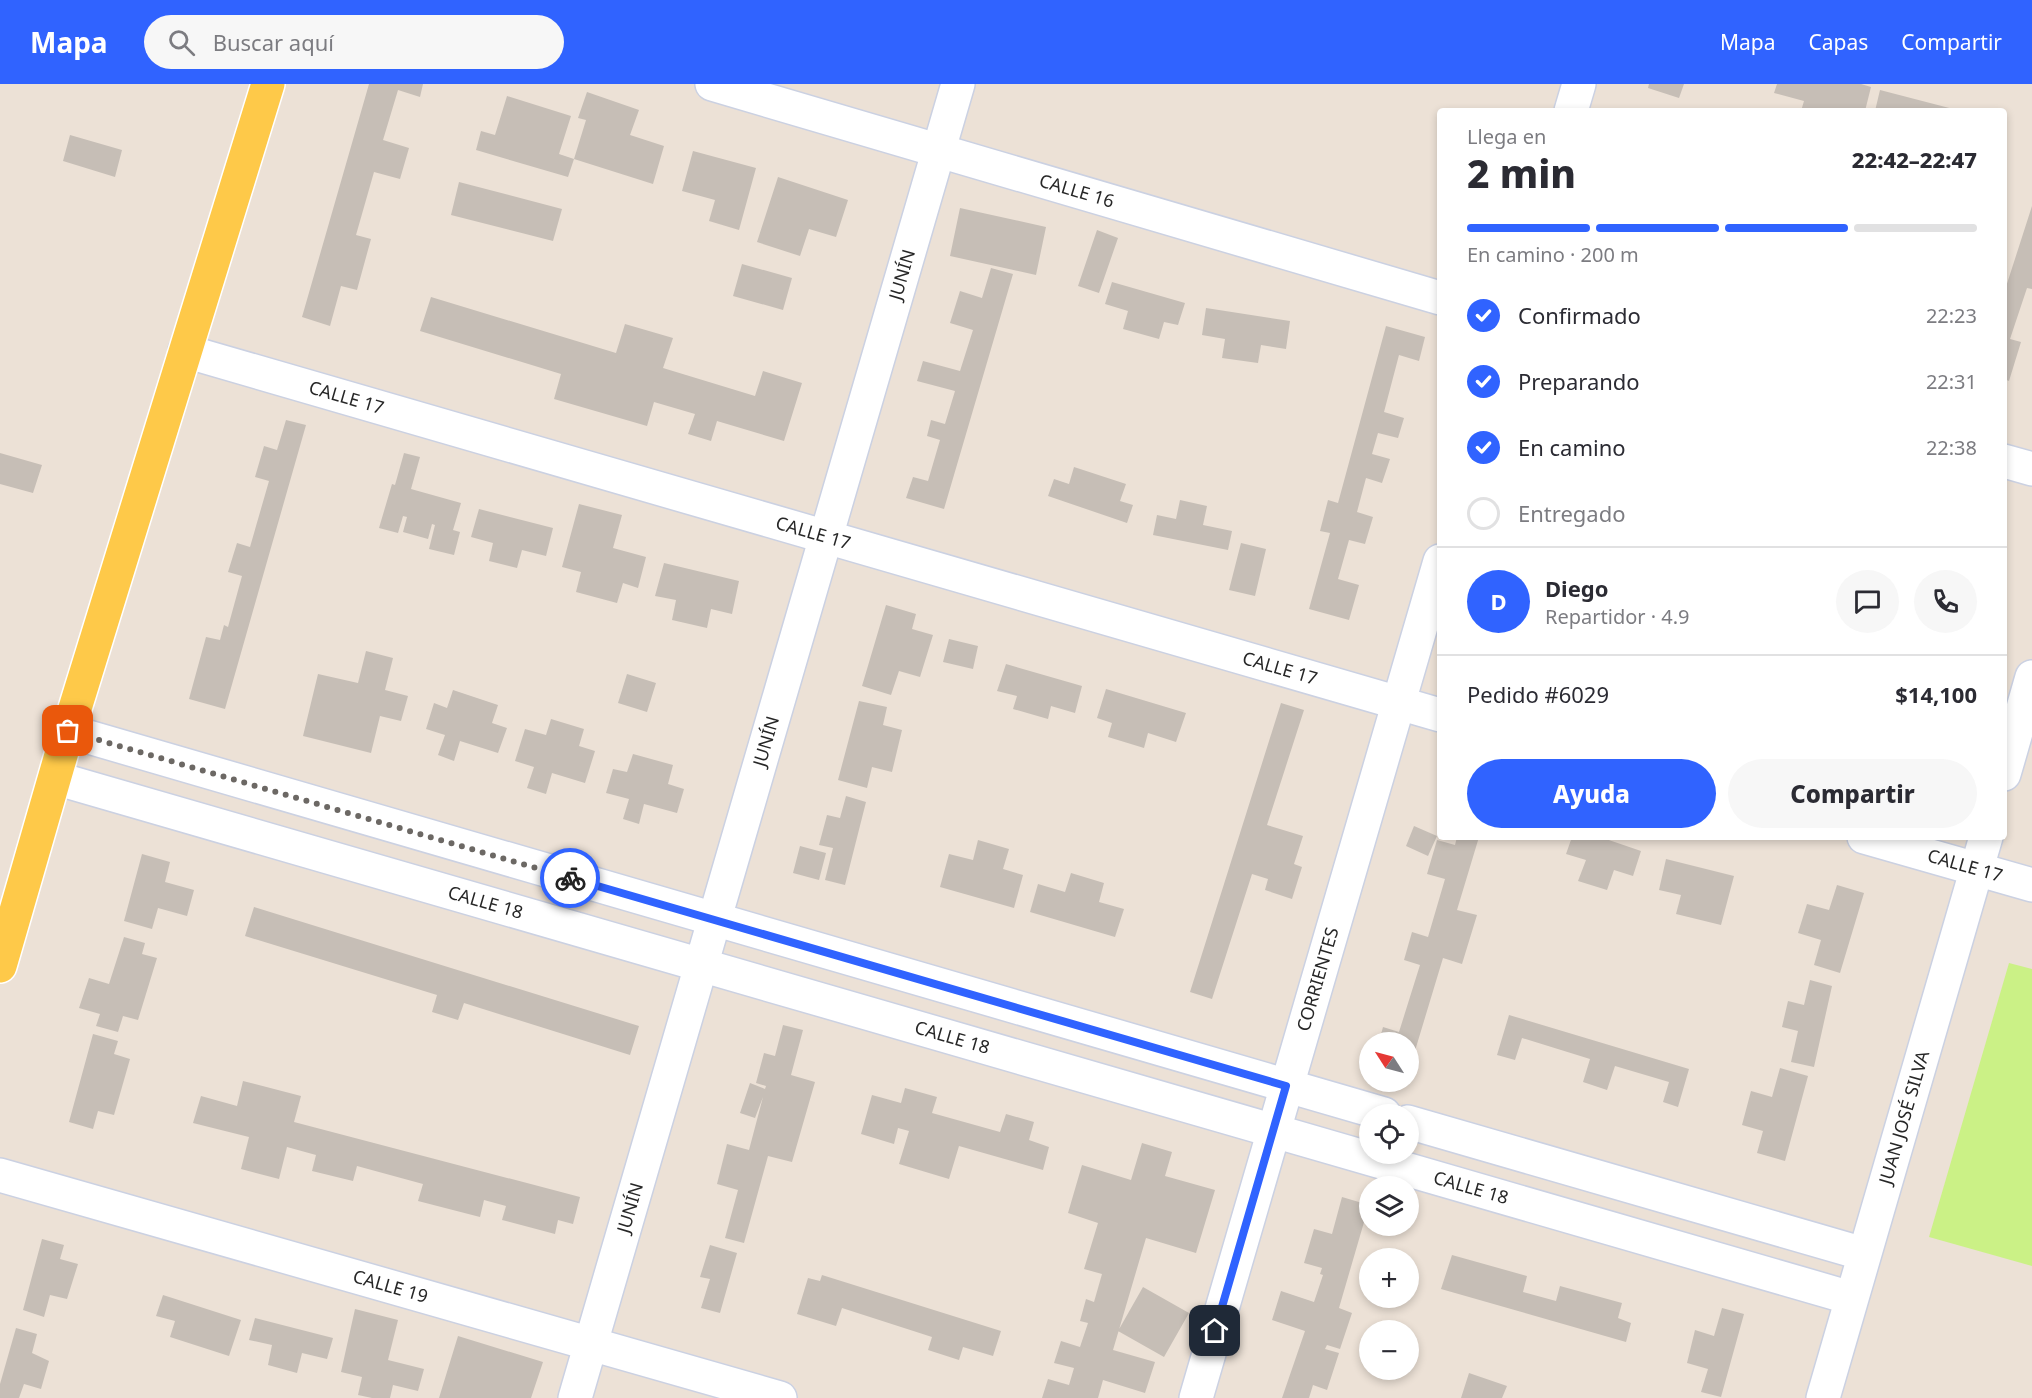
<!DOCTYPE html>
<html lang="es">
<meta charset="utf-8">
<style>
body{margin:0;font-family:"Noto Sans",sans-serif;background:#f7f7f7;color:#2b2b33;height:100vh;display:flex;flex-direction:column;font-size:22px;white-space:nowrap}
*{box-sizing:border-box;margin:0}
p{font-size:20px;color:#7c7c81}
.icon{flex:none;width:33px;height:33px;fill:none;stroke:currentColor;stroke-width:2;stroke-linecap:round;stroke-linejoin:round}
.map{position:relative;flex:1;overflow:hidden}
.drawer{position:absolute;left:1437px;top:24px;width:570px;height:732px;display:flex;flex-direction:column;background:#fff;border-radius:6px;box-shadow:0 3px 9px #0003}
.drawer>*{flex:none}
.needle{width:39px;rotate:306deg}
.buttons{position:absolute;left:1359px;top:948px;display:grid;gap:12px}
.buttons a{display:grid;place-items:center;width:60px;height:60px;border-radius:50%;background:#fff;box-shadow:0 3px 9px #0003;font-size:30px}
.pin{position:absolute;display:grid;place-items:center;width:51px;height:51px;color:#fff;margin:-26px;border-radius:12px;box-shadow:0 3px 9px #0006}
.courier{position:absolute;display:grid;place-items:center;width:60px;height:60px;margin:-30px;border:4px solid #3063ff;border-radius:50%;background:#fff;color:#222;box-shadow:0 2px 8px #0007}
.headline em{font-style:normal;font-weight:800}
.headline div{display:flex;flex-direction:column-reverse}
.headline{display:flex;align-items:center;justify-content:space-between;height:102px;padding:0 30px}
h1{font-size:39px;font-weight:800;line-height:45px}
.bar{display:grid;grid-template-columns:repeat(4,1fr);gap:9px 6px;align-content:center;height:72px;padding:0 30px}
.bar i{height:8px;border-radius:4px;background:#e1e1e2}
.bar .active{background:#3063ff}
.bar p{grid-column:span 4}
.line{display:flex;align-items:center;gap:15px;padding:0 30px;border-top:2px solid #e1e1e2}
.line div{flex:1}
.round{display:grid;place-items:center;flex:none;width:63px;height:63px;border-radius:32px;background:#f7f7f7}
ol{padding:0 30px;list-style:none}
li{display:flex;align-items:center;gap:18px;height:66px}
li p{margin-inline-start:auto}
li .icon{padding:6px;border-radius:50%;background:#3063ff;color:#fff;stroke-width:4}
li:last-child{color:#7c7c81}
li i{width:33px;height:33px;border:3px solid #e1e1e2;border-radius:50%}
.primary-button{display:flex;gap:12px;margin-top:auto;padding:12px 30px}
.primary-button a{flex:1;height:69px;border-radius:36px;background:#3063ff;color:#fff;font-size:24px;font-weight:800;line-height:69px;text-align:center}
.primary-button a+a{background:#f7f7f7;color:#2b2b33}
header{display:flex;align-items:center;gap:36px;box-sizing:border-box;height:84px;padding:0 30px;background:#3063ff;color:#fff}
header strong{font-size:28px}
nav{display:flex;gap:33px;margin-inline-start:auto;font-size:21px}
.search{width:420px;height:54px;background:#f7f7f7;display:flex;align-items:center;gap:15px;box-sizing:border-box;padding:0 21px;border-radius:33px;color:#7c7c81;font-size:22px}
.map>svg:first-child{display:block}
.pitch{fill:#cbf186}
.building{fill:#c6beb6}
.lines{fill:none;stroke-linecap:round;stroke-linejoin:round}
.minor-casing{stroke:#cbd1e2;stroke-width:36}
.major-casing{stroke:#fff;stroke-width:36}
.minor{stroke:#fff;stroke-width:33}
.major{stroke:#fec949;stroke-width:33}
.done{stroke:#6c6864;stroke-width:6;stroke-dasharray:0 10.8}
.route{stroke:#3063ff;stroke-width:8}
.labels{text-anchor:middle;stroke-width:6;stroke-linejoin:round;paint-order:stroke}
.street-label{font-size:18px;fill:#272727;stroke:#fff}
</style>
<header>
<strong>Mapa</strong>
<div class="search"><svg class="icon" aria-label="search" viewBox="0 0 24 24"><circle cx="10" cy="10" r="6"/><path d="M15 15l6 6"/></svg>Buscar aquí</div>
<nav><a>Mapa</a><a>Capas</a><a>Compartir</a></nav>
</header>
<div class="map">
<svg width="2032" height="1314" viewBox="0 0 2032 1314">
<rect width="100%" height="100%" fill="#ece1d6"/>
<path class="pitch" d="M2009,879L2032,885V1182L1929,1153Z"/>
<path class="building" d="M369,0H423L420,13L398,6L383,56L409,64L400,95L374,88L356,151L371,155L357,206L341,202L330,242L302,233Z
M1649,0H1684L1679,14L1648,4Z
M1777,0H1861L1871,3L1865,27H1842L1833,25L1832,27H1801L1804,17L1774,9Z
M1880,6L1957,26V27H1875Z
M587,8L639,26L630,51L664,62L653,100L574,75L586,36L578,34Z
M507,12L571,32L559,70L574,75L568,93L476,66L481,47L495,51Z
M70,51L122,66L115,93L63,77Z
M693,67L756,84L739,146L709,137L715,116L682,107Z
M778,93L848,116L836,153L809,145L800,172L757,158Z
M459,98L562,125L553,157L451,131Z
M2032,122V205L2027,204L2010,255L2021,258L2009,297L2004,295V209Z
M960,124L1046,143L1036,191L950,172Z
M1097,146L1118,154L1099,209L1078,202Z
M742,180L792,194L783,226L733,212Z
M991,184L1013,190L944,425L906,414L913,393L928,397L940,356L927,352L931,336L945,340L955,307L917,297L923,277L960,287L973,246L950,239L960,207L982,214Z
M1112,198L1185,219L1178,241L1164,238L1159,255L1123,245L1128,227L1105,220Z
M431,213L616,269L625,240L673,254L663,284L755,312L763,287L802,299L784,357L717,337L711,357L688,350L695,330L654,318L647,342L554,315L561,290L420,247Z
M1206,224L1290,237L1286,265L1261,261L1258,279L1222,274L1225,255L1202,251Z
M1386,242L1425,253L1419,277L1399,271L1384,328L1404,334L1398,354L1378,349L1372,370L1390,375L1382,399L1366,394L1357,428L1373,433L1365,460L1349,456L1338,495L1359,501L1349,536L1309,525L1330,449L1320,447L1328,416L1338,419Z
M286,336L306,341L225,625L189,615L206,553L220,556L224,541L228,543L242,492L228,488L237,459L250,463L269,397L255,393L264,362L277,366Z
M0,369L42,381L33,409L0,400Z
M404,369L420,373L411,405L461,419L453,446L460,448L454,471L429,465L435,441L432,440L428,455L403,448L407,433L403,432L398,449L379,444L392,400L395,401Z
M1074,383L1126,400L1120,417L1133,421L1127,439L1048,412L1054,395L1069,400Z
M1180,416L1207,422L1203,441L1232,447L1228,466L1153,451L1157,431L1176,435Z
M579,420L622,431L613,464L646,473L638,504L623,499L617,519L576,508L581,488L562,483Z
M479,425L553,444L546,472L522,466L517,484L489,477L493,459L471,453Z
M1241,459L1266,465L1255,512L1229,506Z
M664,479L739,497L732,530L711,525L707,544L672,536L676,516L655,512Z
M886,521L916,530L912,545L933,551L920,593L899,587L891,611L862,602Z
M949,555L978,562L973,585L943,578Z
M366,567L393,574L385,606L408,612L401,637L380,632L371,669L303,652L318,590L358,599Z
M1006,580L1082,602L1075,629L1051,622L1048,635L1013,625L1017,612L997,607Z
M627,590L656,599L647,628L618,619Z
M1106,605L1186,629L1176,658L1148,649L1144,664L1108,653L1112,639L1097,634Z
M453,606L498,621L492,639L507,644L498,669L460,657L454,677L438,671L445,651L426,645L434,619L447,624Z
M859,617L887,623L883,641L902,646L892,688L872,683L867,704L838,696Z
M1281,619L1304,626L1267,741L1303,752L1294,780L1302,783L1292,815L1265,806L1268,795L1252,790L1212,915L1190,908Z
M551,635L584,645L579,662L595,667L585,699L552,689L546,710L527,704L534,683L515,677L525,645L546,651Z
M633,670L673,681L668,700L684,705L677,729L644,720L639,740L623,735L629,715L606,709L613,685L627,688Z
M846,712L866,718L845,801L825,796L833,764L819,761L827,731L840,734Z
M1414,742L1437,752L1428,772L1406,762Z
M1457,753H1479L1457,826L1477,831L1462,880L1443,874L1411,980L1408,979V958H1379L1383,943L1399,948L1420,881L1404,876L1412,848L1428,853L1445,795L1427,790L1437,756L1455,761Z
M1572,753H1600L1641,767L1633,792L1614,786L1607,806L1578,797L1586,776L1566,770Z
M978,756L1009,765L1003,785L1023,791L1014,824L940,803L949,770L973,776Z
M800,762L826,769L819,796L793,789Z
M142,770L170,778L165,798L194,806L187,832L158,824L152,845L124,837Z
M1666,775L1734,792L1721,841L1676,830L1681,811L1659,806Z
M1071,789L1104,799L1099,818L1124,825L1115,853L1030,828L1038,800L1065,808Z
M1837,801L1864,809L1840,889L1814,881L1821,856L1798,849L1807,820L1829,826Z
M254,823L639,942L630,971L464,919L458,936L432,928L437,911L245,852Z
M124,853L145,859L142,870L157,874L138,936L123,932L118,948L96,942L100,930L79,924L89,894L109,900Z
M1810,896L1832,902L1814,983L1791,978L1798,947L1782,943L1788,917L1804,921Z
M1509,931L1689,985L1678,1023L1663,1018L1669,998L1615,982L1607,1006L1583,998L1590,975L1522,954L1515,976L1497,971Z
M783,941L803,946L791,991L815,998L792,1078L768,1072L744,1159L725,1154L738,1106L717,1100L727,1060L749,1066L763,1013L755,1034L740,1029L750,999L765,1005L766,1002L756,999L764,969L775,972Z
M93,950L118,957L114,970L130,975L114,1031L98,1027L93,1045L69,1038Z
M1780,984L1808,992L1785,1077L1757,1069L1763,1047L1742,1041L1751,1007L1772,1013Z
M243,997L301,1012L294,1038L580,1113L573,1140L558,1136L555,1150L502,1136L506,1122L484,1116L480,1133L418,1117L423,1100L357,1082L353,1097L312,1087L316,1071L287,1063L279,1095L241,1085L249,1053L193,1039L201,1012L237,1022Z
M905,1004L937,1013L932,1029L1000,1048L1006,1030L1034,1038L1029,1056L1049,1063L1043,1086L959,1062L949,1095L899,1080L909,1047L898,1044L894,1060L861,1050L872,1011L901,1019Z
M1142,1059L1172,1068L1165,1092L1215,1106L1196,1169L1146,1154L1113,1266L1155,1278L1145,1309L1103,1296L1098,1314H1042L1048,1295L1069,1301L1074,1284L1054,1279L1061,1257L1080,1263L1088,1239L1080,1237L1086,1215L1094,1218L1102,1190L1084,1185L1098,1139L1068,1129L1082,1081L1131,1096Z
M1342,1113L1369,1121L1339,1224L1352,1229L1340,1265L1327,1261L1325,1265L1339,1269L1327,1306L1313,1301L1309,1314H1282L1305,1247L1272,1236L1281,1207L1314,1218L1323,1191L1320,1190L1322,1184L1304,1179L1314,1145L1332,1150Z
M42,1155L64,1161L60,1175L78,1180L67,1215L50,1211L44,1233L23,1226Z
M710,1161L737,1169L720,1229L701,1224L710,1195L700,1193Z
M1452,1171L1527,1192L1523,1208L1556,1217L1560,1202L1622,1219L1618,1234L1631,1239L1626,1258L1441,1205Z
M822,1191L1001,1247L993,1272L963,1263L959,1276L928,1266L932,1253L842,1224L836,1242L797,1230L808,1194L820,1197Z
M1143,1203L1189,1229L1164,1273L1118,1247Z
M163,1211L241,1236L229,1272L170,1253L175,1237L156,1232Z
M1722,1224L1744,1230L1721,1313L1701,1308L1708,1285L1687,1279L1695,1246L1714,1252Z
M355,1225L398,1236L388,1276L424,1285L418,1307L393,1301L390,1314H372L358,1311L362,1293L341,1288Z
M255,1234L333,1254L327,1275L302,1269L297,1289L268,1281L272,1261L249,1256Z
M16,1244L37,1250L32,1269L49,1277L41,1305L24,1300L19,1314H0V1300Z
M458,1252L543,1278L531,1314H439Z
M1469,1289L1507,1302L1502,1314H1461Z"/>
<g class="lines">
<defs>
<g id="minor">
<path id="s1" d="M712,0L1440,214"/>
<path d="M1571,27L1579,0"/>
<path id="s2" d="M185,267L1440,631"/>
<path d="M2004,377L2032,385"/>
<path d="M68,647L1384,1030"/>
<path d="M2004,690L2032,593"/>
<path id="s3" d="M55,694L1851,1214"/>
<path id="s4" d="M1864,753L2032,801"/>
<path d="M1408,1038L1864,1170"/>
<path id="s5" d="M0,1091L780,1314"/>
<path id="s6" d="M575,1314L958,0"/>
<path id="s7" d="M1196,1314L1440,477"/>
<path id="s8" d="M1823,1314L1986,753"/>
</g>
<path id="major" d="M0,882L68,647L268,0"/>
</defs>
<use href="#minor" class="minor-casing"/>
<use href="#major" class="major-casing"/>
<use href="#minor" class="minor"/>
<use href="#major" class="major"/>
</g>
<g class="lines">
<path class="done" d="M68,647L570,794"/>
<path class="route" d="M570,794L1286,1002L1215,1247"/>
</g>
<g class="labels">
<g class="street-label">
<text dy="6" stroke="none"><textPath href="#s1" startOffset="380">CALLE 16</textPath></text>
<text dy="6" stroke="none"><textPath href="#s6" startOffset="1170">JUNÍN</textPath></text>
<text dy="6" stroke="none"><textPath href="#s2" startOffset="168">CALLE 17</textPath></text>
<text dy="6" stroke="none"><textPath href="#s2" startOffset="654">CALLE 17</textPath></text>
<text dy="6" stroke="none"><textPath href="#s2" startOffset="1140">CALLE 17</textPath></text>
<text dy="6" stroke="none"><textPath href="#s6" startOffset="684">JUNÍN</textPath></text>
<text dy="6" stroke="none"><textPath href="#s4" startOffset="105">CALLE 17</textPath></text>
<text dy="6" stroke="none"><textPath href="#s3" startOffset="448">CALLE 18</textPath></text>
<text dy="6" stroke="none"><textPath href="#s7" startOffset="436">CORRIENTES</textPath></text>
<text dy="6" stroke="none"><textPath href="#s3" startOffset="934">CALLE 18</textPath></text>
<text dy="6" stroke="none"><textPath href="#s8" startOffset="292">JUAN JOSÉ SILVA</textPath></text>
<text dy="6" stroke="none"><textPath href="#s3" startOffset="1474">CALLE 18</textPath></text>
<text dy="6" stroke="none"><textPath href="#s6" startOffset="198">JUNÍN</textPath></text>
<text dy="6" stroke="none"><textPath href="#s5" startOffset="406">CALLE 19</textPath></text>
</g>
</g>
</svg>
<div class="buttons">
<a><svg class="needle" viewBox="-14 -14 28 28"><path d="M0-13l5 13h-10z" fill="#e53935"/><path d="M0 13l5-13h-10z" fill="#7c7c81"/></svg></a>
<a><svg class="icon" aria-label="locate" viewBox="0 0 24 24"><circle cx="12" cy="12" r="6"/><path d="M12 2v4M12 18v4M2 12h4M18 12h4"/></svg></a>
<a><svg class="icon" aria-label="layers" viewBox="0 0 24 24"><path d="M12 4l9 5-9 5-9-5zM3 14l9 5 9-5"/></svg></a>
<a>+</a>
<a>−</a>
</div>
<div class="pin" style="left:68px;top:647px;background:#ea580c"><svg class="icon" aria-label="bag" viewBox="0 0 24 24"><path d="M5 8h14l-1 12H6zM9 8a3 3 0 0 1 6 0"/></svg></div>
<div class="pin" style="left:1215px;top:1247px;background:#1f2937"><svg class="icon" aria-label="home" viewBox="0 0 24 24"><path d="M3 11l9-7 9 7M6 9v11h12V9"/></svg></div>
<div class="courier" style="left:570px;top:794px"><svg class="icon" aria-label="bike" viewBox="0 0 24 24"><circle cx="6" cy="16" r="4"/><circle cx="18" cy="16" r="4"/><path d="M6 16l4-8h5l3 8M10 8l3 8H6M13 5h3"/></svg></div>
<section class="drawer">
<div class="headline"><div><h1>2 min</h1><p>Llega en</p></div><em>22:42–22:47</em></div>
<div class="bar"><i class="active"></i><i class="active"></i><i class="active"></i><i></i><p>En camino · 200 m</p></div>
<ol>
<li><svg class="icon" aria-label="check" viewBox="0 0 24 24"><path d="M5 12l5 5 9-10"/></svg>Confirmado<p>22:23</p></li>
<li><svg class="icon" aria-label="check" viewBox="0 0 24 24"><path d="M5 12l5 5 9-10"/></svg>Preparando<p>22:31</p></li>
<li><svg class="icon" aria-label="check" viewBox="0 0 24 24"><path d="M5 12l5 5 9-10"/></svg>En camino<p>22:38</p></li>
<li><i></i>Entregado</li>
</ol>
<div class="line" style="height:108px"><b class="round" style="background:#3063ff;color:#fff">D</b><div><b>Diego</b><p>Repartidor · 4.9</p></div><a class="round"><svg class="icon" aria-label="chat" viewBox="0 0 24 24"><path d="M4 5h16v11H9l-5 4z"/></svg></a><a class="round"><svg class="icon" aria-label="phone" viewBox="0 0 24 24"><path d="M5 4h4l2 5-3 2q2 4 5 5l2-3 5 2v4C11 20 4 13 5 4z"/></svg></a></div>
<div class="line" style="height:78px"><div>Pedido #6029</div><b>$14,100</b></div>
<div class="primary-button"><a>Ayuda</a><a>Compartir</a></div>
</section>
</div>
